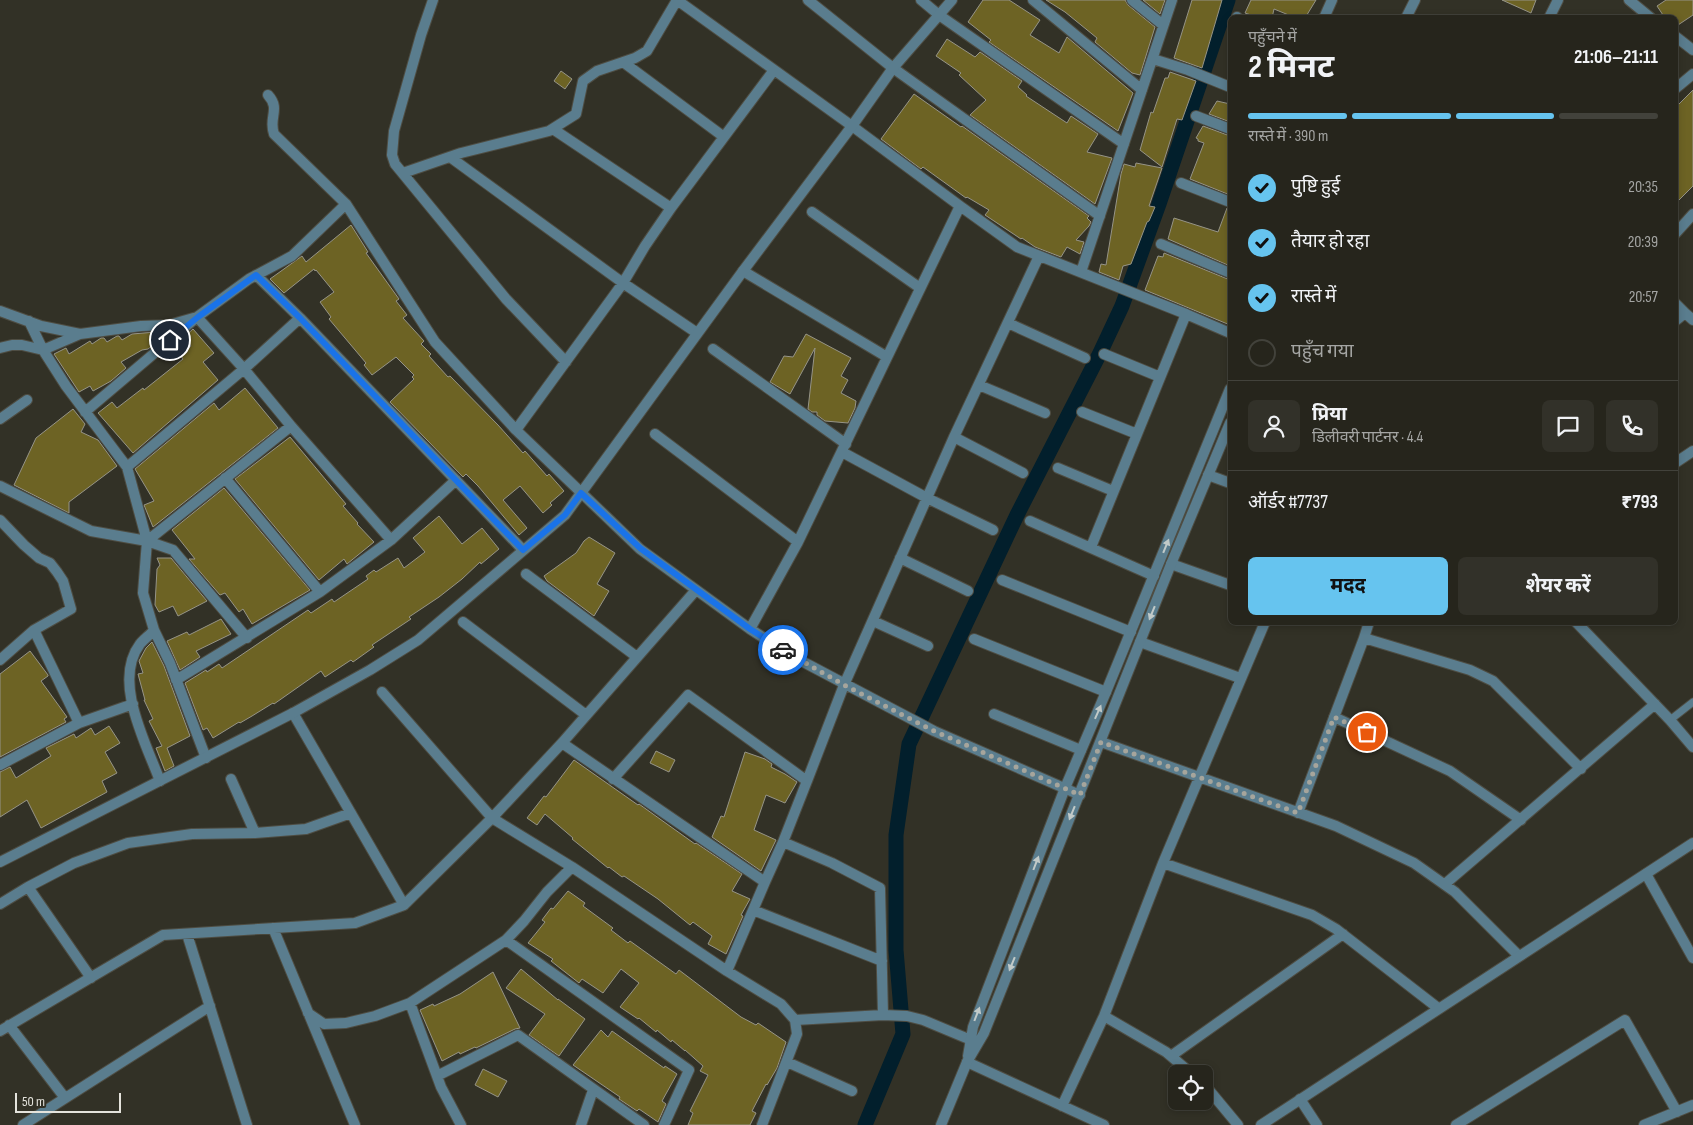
<!DOCTYPE html>
<html lang="hi">
<meta charset="utf-8">
<style>
body{margin:0;font-family:"Sofia Sans Condensed","Noto Sans Devanagari",sans-serif;background:#323129;color:#f1f3f6;height:100vh;display:flex;flex-direction:column;font-size:19px;white-space:nowrap}
*{box-sizing:border-box;margin:0}
p{font-size:16px;color:#a4a5a3}
.icon{flex:none;width:28px;height:28px;fill:none;stroke:currentColor;stroke-width:2;stroke-linecap:round;stroke-linejoin:round}
.map{position:relative;flex:1;overflow:hidden}
.panel{position:absolute;left:1228px;top:15px;width:450px;height:610px;display:flex;flex-direction:column;background:#26251c;border-radius:8px;box-shadow:0 2px 8px #0003,0 0 0 1px #42423b}
.panel>*{flex:none}
.fabs{position:absolute;left:1168px;top:1065px;display:grid;gap:10px}
.fabs a{display:grid;place-items:center;width:45px;height:45px;border-radius:8px;background:#26251c;box-shadow:0 2px 8px #0003,0 0 0 1px #42423b;font-size:25px}
.scale{position:absolute;left:15px;bottom:12px;width:106px;box-sizing:border-box;padding-left:5px;border:2px solid #e4e3dc;border-top:0;font-size:14px;line-height:18px;white-space:nowrap;color:#e4e3dc;-webkit-text-stroke:4px #323126;paint-order:stroke}
.pin{position:absolute;display:grid;place-items:center;width:42px;height:42px;color:#fff;margin:-21px;border:2px solid #fff;border-radius:50%;box-shadow:0 1px 5px #0007}
.courier{position:absolute;display:grid;place-items:center;width:50px;height:50px;margin:-25px;border:4px solid #1a73e8;border-radius:50%;background:#fff;color:#222;box-shadow:0 1px 6px #0007}
.head em{font-style:normal;font-weight:700}
.head div{display:flex;flex-direction:column-reverse}
.head{display:flex;align-items:center;justify-content:space-between;height:85px;padding:0 20px}
h1{font-size:32px;font-weight:700;line-height:38px}
.bar{display:grid;grid-template-columns:repeat(4,1fr);gap:8px 5px;align-content:center;height:60px;padding:0 20px}
.bar i{height:6px;border-radius:4px;background:#42423b}
.bar .on{background:#66c4ef}
.bar p{grid-column:span 4}
.line{display:flex;align-items:center;gap:12px;padding:0 20px;border-top:1px solid #42423b}
.line div{flex:1}
.round{display:grid;place-items:center;flex:none;width:52px;height:52px;border-radius:8px;background:#323129}
ol{padding:0 20px;list-style:none}
li{display:flex;align-items:center;gap:15px;height:55px}
li p{margin-inline-start:auto}
li .icon{padding:5px;border-radius:50%;background:#66c4ef;color:#111;stroke-width:4}
li:last-child{color:#a4a5a3}
li i{width:28px;height:28px;border:2px solid #42423b;border-radius:50%}
.action{display:flex;gap:10px;margin-top:auto;padding:10px 20px}
.action a{flex:1;height:58px;border-radius:8px;background:#66c4ef;color:#111;font-size:20px;font-weight:700;line-height:58px;text-align:center}
.action a+a{background:#323129;color:#f1f3f6}
.map>svg:first-child{display:block}
.lines{fill:none;stroke-linecap:round;stroke-linejoin:round}
.canal{stroke:#021f2c;stroke-width:15}
.building{fill:#6d6324;stroke:#969487}
.service-casing{stroke:#4e4d43;stroke-width:9}
.minor-casing{stroke:#4e4d43;stroke-width:12}
.tertiary-casing{stroke:#4e4d43;stroke-width:12}
.service{stroke:#5a7d8e;stroke-width:7}
.minor{stroke:#5a7d8e;stroke-width:10}
.tertiary{stroke:#5a7d8e;stroke-width:10}
.oneway{fill:#c2cac8}
.done{stroke:#a6a59c;stroke-width:5;stroke-dasharray:0 9}
.route{stroke:#1a73e8;stroke-width:6}
</style>
<div class="map">
<svg width="1693" height="1125" viewBox="0 0 1693 1125">
<rect width="100%" height="100%" fill="#323126"/>
<g class="lines">
<path class="canal" d="M865,1125L903,1034L896,950V835L909,744L1017,515L1100,353L1122,306L1159,204L1228,0"/>
</g>
<path class="building" d="M983,0H1009L1040,20L1030,35L1059,53L1067,37L1133,93L1118,131L989,42L991,40L968,22Z
M1046,0H1125L1128,5L1155,27L1140,75L1132,73L1095,42L1097,38L1065,12Z
M1143,0H1165L1160,14Z
M1192,0H1222L1202,68L1174,58Z
M1251,0H1316L1305,18H1296L1274,9L1272,18H1260L1245,13Z
M1502,0H1536L1531,13Z
M1666,0H1693V15L1675,27V18H1665L1657,6Z
M947,39L975,57L980,52L1022,81L1018,87L1027,95L1026,96L1067,123L1071,116L1098,134L1087,152L1112,158L1095,204L970,115L986,100L959,75L961,73L936,56Z
M561,71L572,79L565,89L554,81Z
M1170,72L1196,81L1182,120L1177,119L1162,167L1140,150L1151,112L1153,113L1165,78H1168Z
M1693,90V186L1675,204V108Z
M914,94L961,127L962,126L1089,216L1087,218L1091,222L1089,226L1076,240L1084,242L1080,254L1067,247L1061,257L1035,247L1022,238L1021,239L985,215L989,210L967,197L966,198L923,167L921,169L881,139Z
M1217,101L1230,104V122L1209,114Z
M1203,126L1230,136V195L1190,179L1204,143L1198,141V139L1196,138Z
M1136,163L1162,168L1149,206L1155,207L1149,221L1147,222L1131,264L1123,266L1119,280L1099,272L1101,264L1106,265L1121,174L1124,164L1135,167Z
M1227,208L1230,209V266L1168,239L1174,218L1218,232Z
M351,225L368,252L366,253L399,299L396,301L407,315L403,318L424,341L421,344L431,354L429,356L448,377L450,376L498,425L523,453L525,451L547,476L549,474L564,491L550,503L552,505L543,513L520,486L503,500L527,528L519,535L478,486L466,474L463,477L390,402L414,379L412,377L414,375L396,357L372,375L364,365L366,363L329,319L331,317L320,302L334,292L316,270L315,271L314,269L284,293L270,279L302,256L306,262Z
M1164,253L1230,280V325L1145,290L1158,256L1163,257Z
M193,329L214,353L203,362L218,380L133,453L98,413L112,402L117,408L143,388L144,390L183,359L180,355L191,346L184,337Z
M156,332L157,342L148,349L142,350L121,362L126,368L111,381L93,391L90,386L79,392L54,354L66,348L69,354L90,341L92,344L101,338H104L107,342L117,336H119L122,340L132,334Z
M806,334L851,358L841,376L848,380L841,393L856,401L855,408L848,423L825,421L817,415V412H812L808,409L815,348L790,394L770,382L784,356L793,357Z
M245,388L278,428L153,527L144,505L154,501L135,469L214,403L219,410Z
M73,409L85,424L81,432L98,440L117,466L69,502V513L14,485L36,438Z
M290,437L346,504L343,506L358,523L357,524L374,542L347,564L344,559L319,580L235,479Z
M224,488L310,590L252,624L243,609L239,612L225,593L220,595L189,559H195L172,530Z
M439,516L462,544L482,528L499,549L481,564L480,562L462,579L439,597L409,617L411,619L372,645L374,647L353,662L351,660L325,677L321,671L274,704L273,703L252,716L240,723L239,722L213,738L207,728L203,730L185,683L206,670L207,672L219,664L222,668L308,610L311,613L332,599L334,602L368,579L366,576L374,570L376,572L398,558L404,568L425,552L413,538Z
M589,537L615,553L597,584L609,591L594,616L547,581L544,576L576,553L584,541Z
M157,558H171L207,601L178,616L173,606L159,612L155,605L157,569L160,565Z
M221,619L231,634L196,651L200,657L180,670L167,641L187,632L189,635Z
M152,642L164,666L190,736L167,748L174,766L165,771L156,748L162,746L149,721L153,719L144,700H145L138,674L143,673L139,661L146,648Z
M30,651L48,675V676L41,681L67,717L64,719L66,722L0,757V674Z
M109,726L120,743L105,752L117,773L102,781L107,792L41,828L27,800L0,817V772L10,767L16,778L51,756L46,748L74,734L76,738L91,728L95,735Z
M656,751L675,760L669,772L650,763Z
M745,752L765,759L772,764L771,767L785,774L797,782L785,803L766,795L754,830L776,840L761,871L712,837L721,816L724,817Z
M574,760L638,805L639,804L695,844L696,843L742,874L732,891L750,899L741,915L743,916L726,954L708,944L712,936L693,922L690,925L658,899L624,876L622,877L609,867L608,868L572,839L573,838L545,814L537,825L527,818L544,796L546,797Z
M568,891L585,903L583,906L613,928L611,930L628,943L630,941L676,974L679,970L741,1017L756,1025L758,1023L786,1042L777,1068L767,1085L766,1084L752,1111L756,1113L750,1125H688L693,1113L690,1111L708,1075L700,1071L703,1066L685,1050V1051L672,1040L671,1042L657,1030L656,1032L639,1018L638,1019L620,1007L639,983L621,969L603,993L582,979L579,983L551,961L553,959L528,943L545,922L542,920L551,908L553,909Z
M521,969L558,1000V999L585,1019L559,1056L529,1035L545,1014L506,988Z
M493,972L520,1028L515,1029L476,1048L475,1047L460,1054L459,1052L442,1061L420,1010L433,1004L434,1006L460,994Z
M601,1030L608,1037L612,1031L664,1068L665,1066L677,1074L662,1101L666,1104L658,1122L639,1109L637,1111L619,1099L620,1097L573,1065Z
M483,1069L507,1081L498,1097L475,1085Z"/>
<g class="lines">
<defs>
<path id="service" d="M1670,720L1693,702"/>
<path id="minor" d="M433,0L421,35L394,131L392,155L395,164L506,299L566,362
M808,0L893,68L1100,216
M921,0L939,15L1124,144
M1033,0L1142,90
M1132,0L1163,25
M1629,0L1651,18
M1237,17L1238,18
M1324,18L1332,0
M1549,18L1558,0
M1675,36L1693,50
M1153,59L1188,70L1230,87
M623,62L724,137
M1675,89L1693,74
M268,95C281,109 268,118 274,134L346,204
M1196,116L1230,129
M553,129L671,208
M450,157L623,283L697,333
M403,173L461,153L549,131L576,114L583,81L597,71L635,58L647,51L677,0L852,126L960,206L798,542
M1181,183L1230,202
M960,206L1017,247L1186,314L1230,333
M812,212L920,288
M1675,234L1693,214
M1161,244L1230,273
M743,271L887,357
M1081,272L1172,0
M256,275L300,318L523,550
M1675,303L1685,313L1675,321
M0,311L41,326L80,334
M1685,313L1693,320
M29,321L43,350L66,386L127,467L147,541L143,593L154,630L170,663L206,758
M1008,323L1085,358
M0,348L12,345H22L43,350L80,334L141,326L169,325L197,317L244,369L291,426L391,540
M713,349L846,444
M1104,354L1160,377
M979,385L1045,413
M85,412L197,317L249,279L292,256L346,204L435,342L516,430L640,549L750,629L792,656L934,731L1080,795
M1082,412L1137,434
M0,419L27,400
M516,430L623,283L645,246L671,208L774,70
M655,434L798,542L750,629
M954,437L1039,256
M842,452L927,498L993,530
M1675,463L1693,451
M127,467L244,369L300,318
M1058,468L1113,491
M1208,475L1230,483
M225,478L320,592
M0,486L91,531L147,541L173,550L247,638
M0,520L24,545L39,558L50,563L57,572L63,581L71,609L34,630L0,660
M1030,521L1154,576
M147,541L291,426
M1091,547L1186,314
M900,558L968,591
M1171,564L1230,585
M526,574L637,657
M1002,580L1131,632
M873,621L928,646
M463,622L586,715
M1369,622L1364,638L1470,670L1493,681L1581,769
M1576,622L1670,720L1693,747
M34,630L79,723
M154,630C150,635 144,639 140,644C112,681 146,743 160,781
M974,639L1106,692
M1140,642L1240,678
M176,680L320,592L391,540L456,480
M382,692L492,818L562,743L696,590
M293,713L404,905L492,818L572,867L727,971L781,1004L795,1020L797,1034L762,1125
M994,714L1081,750
M1334,717L1450,771L1521,820
M1101,742L1336,826L1414,863L1455,892L1519,956
M562,743L765,882L727,971
M0,765L79,723L133,704
M231,779L255,833
M613,779L688,695L807,781L783,842L765,882
M807,781L844,685L954,437L1023,473
M1298,813L1364,638
M783,842L832,863L880,888L883,1015
M1163,863L1312,915L1336,929L1438,1008
M1646,874L1693,958
M1445,884L1655,704
M28,887L74,863L128,843L192,834L255,833L306,829L351,813
M0,904L28,887L91,978
M753,910L882,961
M273,928L355,1125
M187,934L247,1125
M506,940L689,1070L664,1125
M410,1003L441,1087L461,1125
M308,1013L324,1024L346,1023L375,1016L410,1003L506,940L524,921L547,892L572,867
M1104,1016L1166,1052L1192,1074
M795,1020L883,1015L907,1016L923,1020L971,1040
M9,1025L65,1098
M0,1031L163,935L355,923L404,905
M1171,1056L1343,934
M787,1062L852,1091
M967,1062L1104,1125
M437,1076L518,1035L644,1125
M1204,1084L1238,1125
M1300,1099L1317,1125
M1062,1106L1104,1016L1163,863L1265,622
M23,1125L210,1006
M581,1125L593,1090
M1456,1125L1625,1020L1677,1112
M1644,1125L1693,1105"/>
<path id="tertiary" d="M1406,18L1415,0
M0,862L293,713L370,670L418,640L565,515L743,271L852,126L893,68L952,0
M968,1056L973,1027L1065,788L1106,692L1230,389
M941,1125L967,1062L984,1033L1171,564L1230,423
M1261,1125L1693,843"/>
</defs>
<use href="#service" class="service-casing"/>
<use href="#minor" class="minor-casing"/>
<use href="#tertiary" class="tertiary-casing"/>
<use href="#service" class="service"/>
<use href="#minor" class="minor"/>
<use href="#tertiary" class="tertiary"/>
</g>
<defs><path id="oneway-solid" d="M-6-.8H1V-3.2L6.5 0L1 3.2V.8H-6Z" transform="scale(1.25)"/></defs>
<g class="oneway">
<use href="#oneway-solid" transform="translate(1166 546) rotate(-68)"/>
<use href="#oneway-solid" transform="translate(1152 613) rotate(112)"/>
<use href="#oneway-solid" transform="translate(1098 712) rotate(-66)"/>
<use href="#oneway-solid" transform="translate(1072 813) rotate(112)"/>
<use href="#oneway-solid" transform="translate(1036 863) rotate(-69)"/>
<use href="#oneway-solid" transform="translate(1012 964) rotate(112)"/>
<use href="#oneway-solid" transform="translate(977 1014) rotate(-69)"/>
</g>
<g class="lines">
<path class="done" d="M783,650L844,685L934,731L1080,795L1101,742L1298,813L1334,717L1367,732"/>
<path class="route" d="M170,340L198,317L256,275L300,318L523,550L565,515L581,493L640,548L750,629L783,650"/>
</g>
</svg>
<div class="fabs">
<a><svg class="icon" aria-label="locate" viewBox="0 0 24 24"><circle cx="12" cy="12" r="6"/><path d="M12 2v4M12 18v4M2 12h4M18 12h4"/></svg></a>
</div>
<div class="scale">50 m</div>
<div class="pin" style="left:1367px;top:732px;background:#ea580c"><svg class="icon" aria-label="bag" viewBox="0 0 24 24"><path d="M5 8h14l-1 12H6zM9 8a3 3 0 0 1 6 0"/></svg></div>
<div class="pin" style="left:170px;top:340px;background:#1f2937"><svg class="icon" aria-label="home" viewBox="0 0 24 24"><path d="M3 11l9-7 9 7M6 9v11h12V9"/></svg></div>
<div class="courier" style="left:783px;top:650px"><svg class="icon" aria-label="car" viewBox="0 0 24 24"><path d="M5 17H2v-5l4-1 3-4h7l3 4 3 1v5h-3M9 17h6M6 11h13"/><circle cx="7" cy="17" r="2"/><circle cx="17" cy="17" r="2"/></svg></div>
<section class="panel">
<div class="head"><div><h1>2 मिनट</h1><p>पहुँचने में</p></div><em>21:06–21:11</em></div>
<div class="bar"><i class="on"></i><i class="on"></i><i class="on"></i><i></i><p>रास्ते में · 390 m</p></div>
<ol>
<li><svg class="icon" aria-label="check" viewBox="0 0 24 24"><path d="M5 12l5 5 9-10"/></svg>पुष्टि हुई<p>20:35</p></li>
<li><svg class="icon" aria-label="check" viewBox="0 0 24 24"><path d="M5 12l5 5 9-10"/></svg>तैयार हो रहा<p>20:39</p></li>
<li><svg class="icon" aria-label="check" viewBox="0 0 24 24"><path d="M5 12l5 5 9-10"/></svg>रास्ते में<p>20:57</p></li>
<li><i></i>पहुँच गया</li>
</ol>
<div class="line" style="height:90px"><a class="round"><svg class="icon" aria-label="person" viewBox="0 0 24 24"><circle cx="12" cy="8" r="4"/><path d="M4 21q1-7 8-7t8 7"/></svg></a><div><b>प्रिया</b><p>डिलीवरी पार्टनर · 4.4</p></div><a class="round"><svg class="icon" aria-label="chat" viewBox="0 0 24 24"><path d="M4 5h16v11H9l-5 4z"/></svg></a><a class="round"><svg class="icon" aria-label="phone" viewBox="0 0 24 24"><path d="M5 4h4l2 5-3 2q2 4 5 5l2-3 5 2v4C11 20 4 13 5 4z"/></svg></a></div>
<div class="line" style="height:65px"><div>ऑर्डर #7737</div><b>₹793</b></div>
<div class="action"><a>मदद</a><a>शेयर करें</a></div>
</section>
</div>
